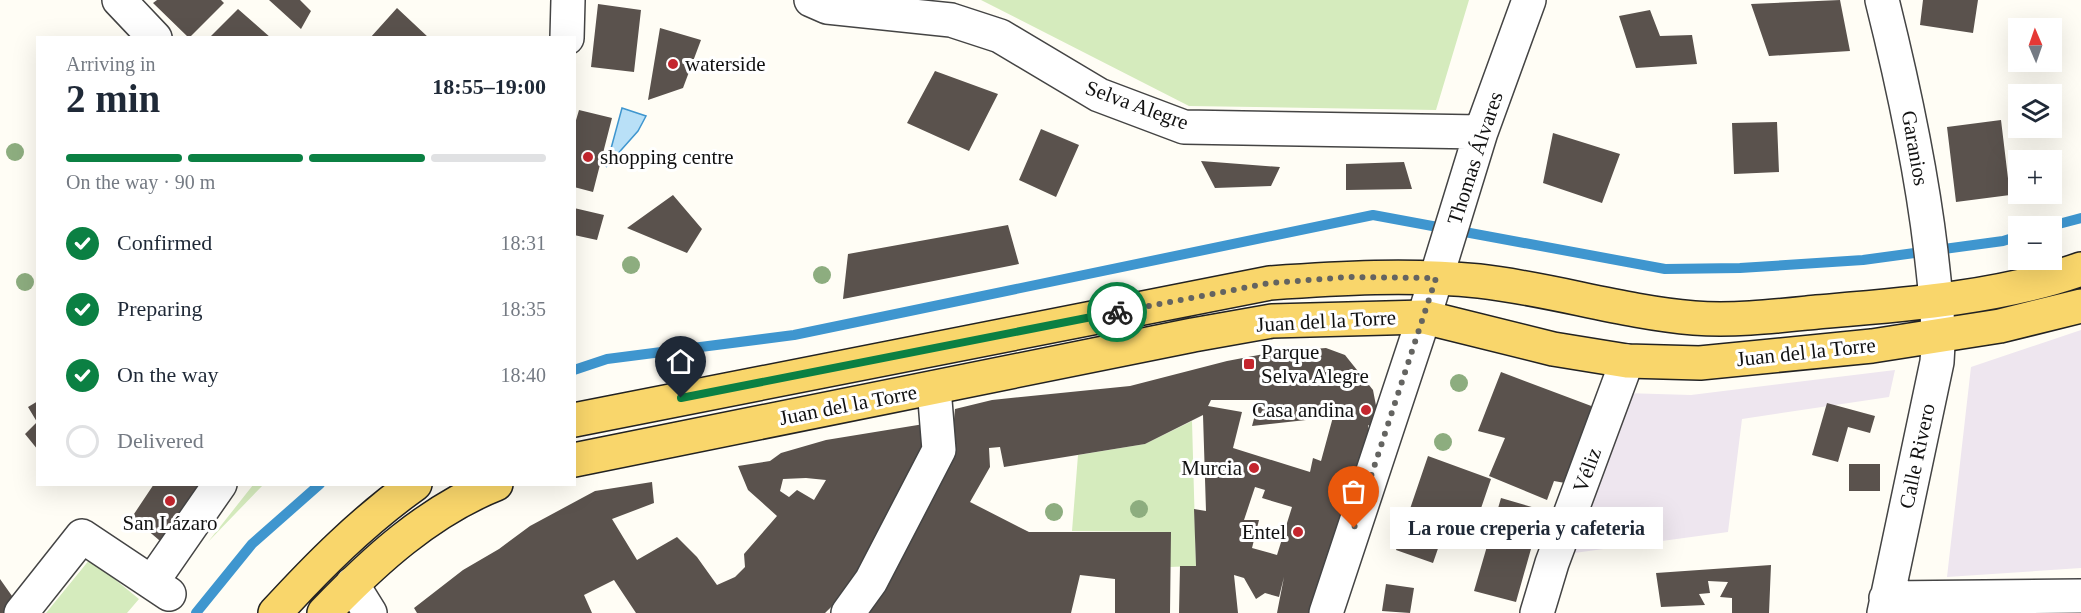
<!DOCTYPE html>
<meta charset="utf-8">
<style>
body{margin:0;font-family:Georgia,serif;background:#f6f6f7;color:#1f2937;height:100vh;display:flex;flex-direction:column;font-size:22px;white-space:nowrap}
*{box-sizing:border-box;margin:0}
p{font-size:20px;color:#747a83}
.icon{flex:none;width:33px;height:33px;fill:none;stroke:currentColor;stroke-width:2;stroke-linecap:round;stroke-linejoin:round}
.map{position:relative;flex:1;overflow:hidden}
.details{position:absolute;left:36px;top:36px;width:540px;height:450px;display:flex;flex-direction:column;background:#fff;border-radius:0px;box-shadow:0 6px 24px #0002}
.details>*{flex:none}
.needle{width:39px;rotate:358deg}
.fabs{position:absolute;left:2008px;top:18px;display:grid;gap:12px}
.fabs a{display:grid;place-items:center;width:54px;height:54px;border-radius:0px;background:#fff;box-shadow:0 6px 24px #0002;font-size:30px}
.pin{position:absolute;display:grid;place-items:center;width:51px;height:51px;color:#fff;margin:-62px -26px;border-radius:50% 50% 50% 0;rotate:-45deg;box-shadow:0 0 6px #0007}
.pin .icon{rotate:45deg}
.courier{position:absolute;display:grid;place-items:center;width:60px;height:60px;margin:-30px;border:4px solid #0b8043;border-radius:50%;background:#fff;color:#222;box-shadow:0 2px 8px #0007}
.bubble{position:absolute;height:42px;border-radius:0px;background:#fff;box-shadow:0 6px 24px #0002;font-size:20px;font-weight:700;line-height:42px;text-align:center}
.overview em{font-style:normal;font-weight:700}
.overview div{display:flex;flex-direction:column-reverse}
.overview{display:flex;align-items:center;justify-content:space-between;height:102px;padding:0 30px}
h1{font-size:39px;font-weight:700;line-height:45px}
.bar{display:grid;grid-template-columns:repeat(4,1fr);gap:9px 6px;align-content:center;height:72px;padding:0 30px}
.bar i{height:8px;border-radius:4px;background:#e0e1e3}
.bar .current{background:#0b8043}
.bar p{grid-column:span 4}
ol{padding:0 30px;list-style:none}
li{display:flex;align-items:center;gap:18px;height:66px}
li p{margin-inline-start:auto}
li .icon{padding:6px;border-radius:50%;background:#0b8043;color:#fff;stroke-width:4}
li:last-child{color:#747a83}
li i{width:33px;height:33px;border:3px solid #e0e1e3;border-radius:50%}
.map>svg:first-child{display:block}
.industrial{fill:#eee6ef}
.green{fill:#d5ebbd}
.water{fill:#b9e0f7;stroke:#3f96cf;stroke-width:1.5}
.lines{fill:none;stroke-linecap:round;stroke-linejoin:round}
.stream{stroke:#3f96cf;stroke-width:10}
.building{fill:#5a524d;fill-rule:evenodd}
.minor-casing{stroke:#444;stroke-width:36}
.major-casing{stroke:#222;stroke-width:36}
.minor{stroke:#fff;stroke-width:33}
.major{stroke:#f9d66b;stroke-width:33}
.tree{fill:#8dad7f}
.done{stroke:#646461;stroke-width:6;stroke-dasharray:0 10.8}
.route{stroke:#0b8043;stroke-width:8}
.poi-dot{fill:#c4262e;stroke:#fff;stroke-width:2}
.labels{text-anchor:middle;stroke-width:6;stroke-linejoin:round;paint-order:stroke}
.poi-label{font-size:21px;fill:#111;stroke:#fff;text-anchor:start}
.street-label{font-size:21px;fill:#111;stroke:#fff}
</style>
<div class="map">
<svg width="2081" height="613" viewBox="0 0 2081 613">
<rect width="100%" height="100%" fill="#fffdf5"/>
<path class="industrial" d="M2081,330V568L1947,577L1971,367Z
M1895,370L1889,397L1742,419L1728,532L1574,553L1584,510L1624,393L1691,395Z"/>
<path class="green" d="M981,0H1469L1436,110L1189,106Z
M1192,421L1196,566L1170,567V532L1072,531L1078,455L1145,444Z
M253,485H263L208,542Z
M90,559L139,599L127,613H46Z"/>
<path class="water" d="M622,108L646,116L638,131L606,167Z"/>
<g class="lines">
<path class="stream" d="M2051,226L2081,218
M574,370L607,359L794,335L1373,215L1665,269L1740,268L1863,260L2003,241L2019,236
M196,613L252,544L320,484"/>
</g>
<path class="building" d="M157,0H221L224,3L189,38L153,3Z
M269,0H300L311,11L301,29Z
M1840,0L1850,51L1769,56L1751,4Z
M1923,0H1978L1973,33L1920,25Z
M598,4L641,10L634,72L591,67Z
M397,8L429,38H370Z
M238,9L271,38H209Z
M1650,10L1660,36L1692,35L1697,64L1636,68L1619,16Z
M660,28L701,40L683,88L648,100Z
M935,71L998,94L969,151L907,123Z
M579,110L612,118L593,192L574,187V127Z
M2001,120L2010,195L1956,202L1947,127Z
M1777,122L1779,172L1734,174L1732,123Z
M1041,129L1079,145L1056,197L1019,180Z
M1553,133L1620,154L1602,203L1543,183Z
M1201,161L1280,167L1271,186L1215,188Z
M1404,162L1412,189L1346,190V164Z
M673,195L702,229L687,253L627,228Z
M574,208L604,215L597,240L574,235Z
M1008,225L1019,264L843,299L848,254Z
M1326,348L1345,355L1373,390L1378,416L1375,429L1368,425L1369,431L1358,466L1309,613H1277L1284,577L1279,597L1265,593L1256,599L1244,578L1234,575L1238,613H1179L1180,566H1196L1194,509L1206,511L1203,415L1145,444L1004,467L1000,447L989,448L990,467L970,502L1029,532H1171L1170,613H1115V579L1080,575L1071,613H869L937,486L951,451L955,409L992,400L1130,386L1227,361L1274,352ZM1211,400H1259L1252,426L1333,417L1321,461L1313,458L1310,472L1233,448L1242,412L1208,406ZM1255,487L1265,490L1262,498L1292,507L1277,555L1252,548L1259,520H1244Z
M1501,372L1594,407L1565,483L1554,481L1547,500L1489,476L1505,438L1478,431Z
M38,401V450L25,434L37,422L28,407Z
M1827,403L1875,416L1870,433L1848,427L1838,462L1812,455Z
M924,424L925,455L861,578L825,613H636L614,580L584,595L592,613H417L414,608L463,570L499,549L530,526L595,491L652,482L654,503L612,519L637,560L677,537L697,557L717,585L735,577L745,567L744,554L777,516L748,490L738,466L770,461L781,453L826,440ZM806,478L826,480L814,500L797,490L789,497L780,491L783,479Z
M1428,456L1491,479L1477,520L1451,511L1433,563L1396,550Z
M1849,464H1880V491H1849Z
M154,484H207L166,546L132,517Z
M1501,498L1542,510L1516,602L1474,591Z
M1771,565L1769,613H1732V598L1720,597L1728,582L1708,581L1710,593L1699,594L1705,605L1661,607L1656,573Z
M0,579L17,603L6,613H0Z
M1386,584L1414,588L1410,613L1382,611Z"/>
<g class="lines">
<defs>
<path id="minor" d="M119,0L155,38
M811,0L827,7L951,20L1000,36L1099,95L1184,127L1481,132
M1882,0C1903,84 1921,167 1931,252C1935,289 1940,325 1937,362L1884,613
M567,38L568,0
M152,582L220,484
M352,584L370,613
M1886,598L2081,596
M21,613L82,536L169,594
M848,613L871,581L939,450L934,388
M1326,613L1424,317L1481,132L1529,0
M1537,613L1552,563L1627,361"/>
<path id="major" d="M574,420L1270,283C1340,278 1410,274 1479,281C1551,289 1622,312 1694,318C1735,321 1777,316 1817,312C1902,305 2000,298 2081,269
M574,460L1193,335L1272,321L1424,317L1553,349L1627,361L1700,363L1872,346L2000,326L2081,306
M275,613C319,565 362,522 415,484
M324,613C373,562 428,511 496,484"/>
</defs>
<use href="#minor" class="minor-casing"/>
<use href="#major" class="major-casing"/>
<use href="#minor" class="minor"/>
<use href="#major" class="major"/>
</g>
<g class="tree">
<circle cx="15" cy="152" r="9"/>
<circle cx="631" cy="265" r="9"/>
<circle cx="822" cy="275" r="9"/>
<circle cx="25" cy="282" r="9"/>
<circle cx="1459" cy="383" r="9"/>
<circle cx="1443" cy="442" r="9"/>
<circle cx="1139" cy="509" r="9"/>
<circle cx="1054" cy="512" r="9"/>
</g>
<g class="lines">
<path class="done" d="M1117,312L1270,283L1349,277L1436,278L1354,528"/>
<path class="route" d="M681,398L1117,312"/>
</g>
<g class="poi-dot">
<circle cx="673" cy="64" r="6"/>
<circle cx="588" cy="157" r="6"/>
<rect x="1243" y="358" width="12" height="12" rx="3"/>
<circle cx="1366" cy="410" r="6"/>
<circle cx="1254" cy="468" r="6"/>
<circle cx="170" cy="501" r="6"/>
<circle cx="1298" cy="532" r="6"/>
</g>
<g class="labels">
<g class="poi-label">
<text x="685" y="71">waterside</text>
<text x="600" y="164">shopping centre</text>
<text x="1261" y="359">Parque<tspan x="1261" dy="24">Selva Alegre</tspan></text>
<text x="1354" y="417" text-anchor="end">Casa andina</text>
<text x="1242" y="475" text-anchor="end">Murcia</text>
<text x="170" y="530" text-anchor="middle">San Lázaro</text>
<text x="1286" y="539" text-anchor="end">Entel</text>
</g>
<g class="street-label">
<text transform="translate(1137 105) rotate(20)" y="7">Selva Alegre</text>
<text transform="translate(1915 148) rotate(80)" y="7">Garanios</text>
<text transform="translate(1475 158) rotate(-72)" y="7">Thomas Álvares</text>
<text transform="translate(1326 321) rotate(-3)" y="7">Juan del la Torre</text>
<text transform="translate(1806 352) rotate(-6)" y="7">Juan del la Torre</text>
<text transform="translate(848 405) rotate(-11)" y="7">Juan del la Torre</text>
<text transform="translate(1917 456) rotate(-78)" y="7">Calle Rivero</text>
<text transform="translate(1587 470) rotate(-70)" y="7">Véliz</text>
</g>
</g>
</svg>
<div class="fabs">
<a><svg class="needle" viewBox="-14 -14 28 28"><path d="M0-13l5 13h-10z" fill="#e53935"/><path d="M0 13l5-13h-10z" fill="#747a83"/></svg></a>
<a><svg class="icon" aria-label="layers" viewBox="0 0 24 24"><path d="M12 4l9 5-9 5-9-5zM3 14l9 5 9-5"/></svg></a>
<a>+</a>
<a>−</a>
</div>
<div class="pin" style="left:1354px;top:528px;background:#ea580c"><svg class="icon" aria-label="bag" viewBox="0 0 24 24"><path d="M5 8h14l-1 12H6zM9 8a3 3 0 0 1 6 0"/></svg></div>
<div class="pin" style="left:681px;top:398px;background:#1f2937"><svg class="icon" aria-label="home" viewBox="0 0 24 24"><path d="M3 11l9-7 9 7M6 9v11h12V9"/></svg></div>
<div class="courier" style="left:1117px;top:312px"><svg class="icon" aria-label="bike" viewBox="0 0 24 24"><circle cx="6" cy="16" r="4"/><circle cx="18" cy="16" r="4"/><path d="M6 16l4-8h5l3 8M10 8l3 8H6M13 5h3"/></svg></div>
<div class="bubble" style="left:1390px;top:507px;width:273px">La roue creperia y cafeteria</div>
<section class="details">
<div class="overview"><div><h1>2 min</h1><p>Arriving in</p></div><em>18:55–19:00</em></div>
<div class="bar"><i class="current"></i><i class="current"></i><i class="current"></i><i></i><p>On the way · 90 m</p></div>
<ol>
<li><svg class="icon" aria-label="check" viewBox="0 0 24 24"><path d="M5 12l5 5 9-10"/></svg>Confirmed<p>18:31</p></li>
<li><svg class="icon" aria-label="check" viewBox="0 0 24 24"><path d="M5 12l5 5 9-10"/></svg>Preparing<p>18:35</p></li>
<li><svg class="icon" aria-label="check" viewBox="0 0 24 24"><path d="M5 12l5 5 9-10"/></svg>On the way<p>18:40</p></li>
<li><i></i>Delivered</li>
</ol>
</section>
</div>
